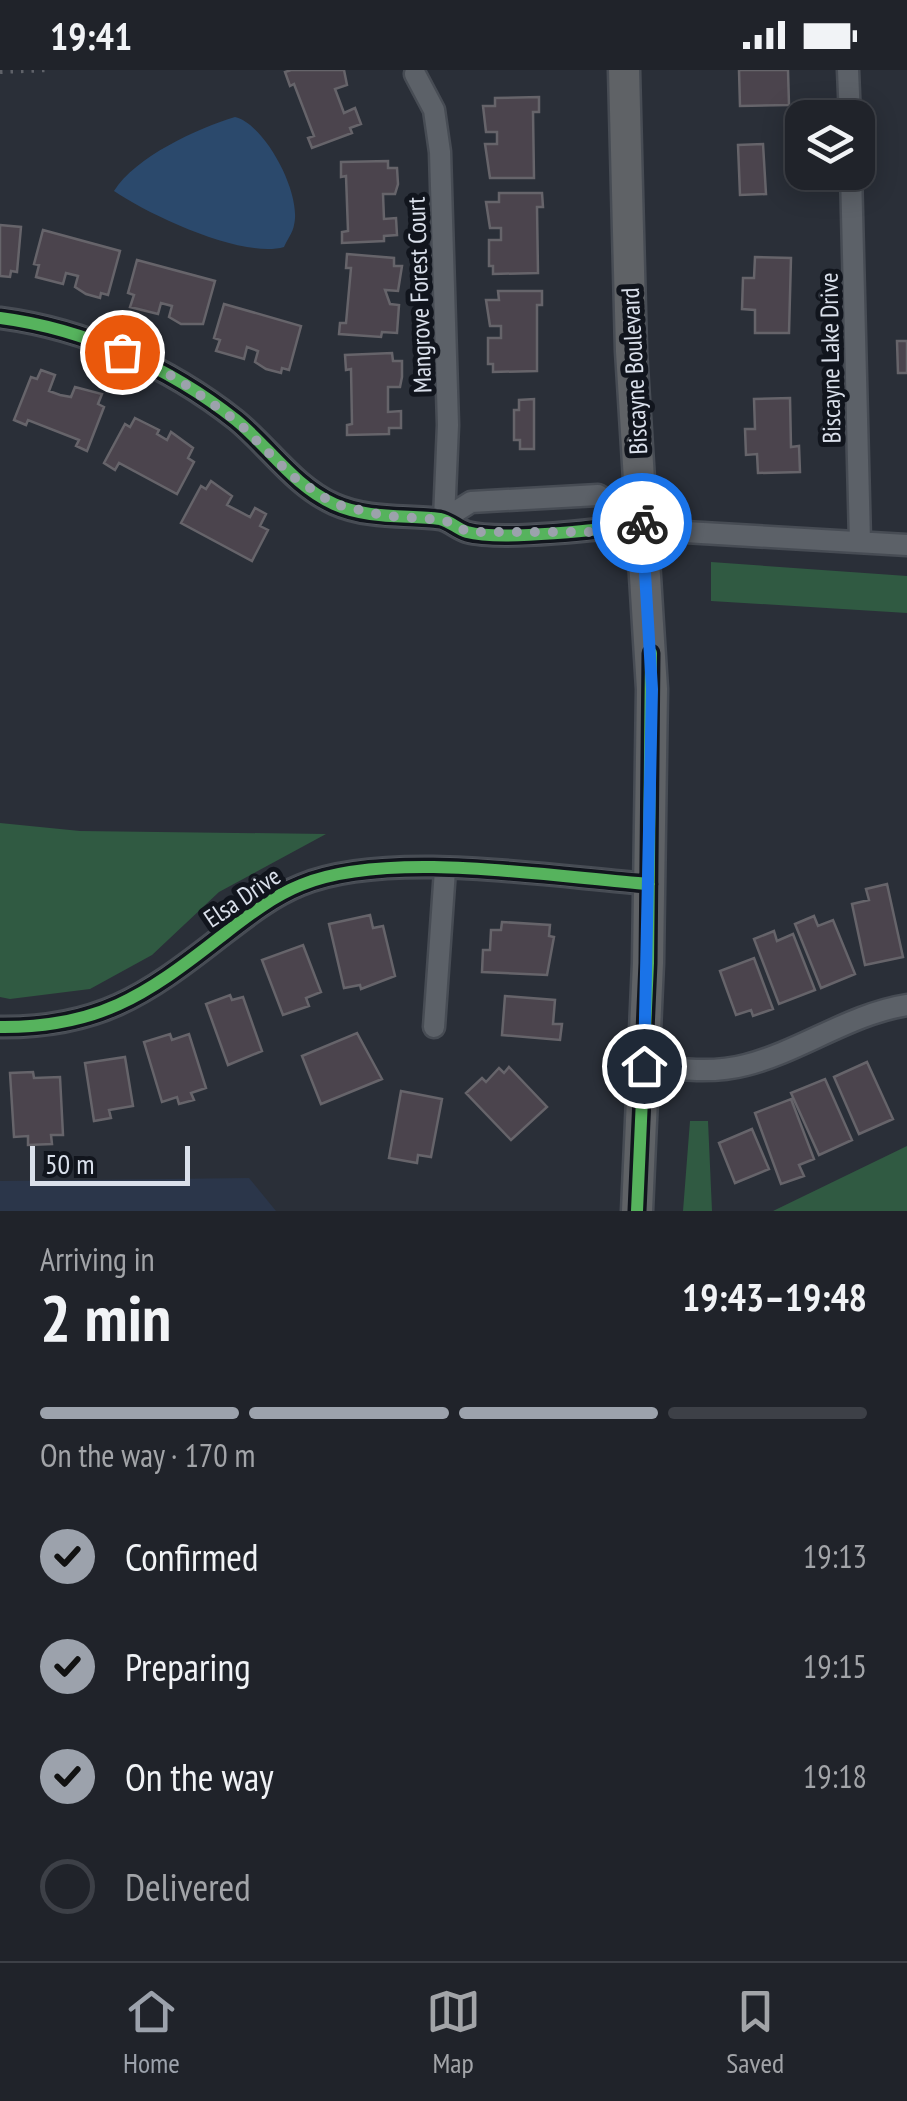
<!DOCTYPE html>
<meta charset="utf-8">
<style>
body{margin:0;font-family:"PT Sans Narrow",sans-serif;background:#2d2f36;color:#f1f3f6;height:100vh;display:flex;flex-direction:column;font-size:38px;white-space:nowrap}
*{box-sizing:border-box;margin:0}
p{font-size:32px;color:#a2a4a8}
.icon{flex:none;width:55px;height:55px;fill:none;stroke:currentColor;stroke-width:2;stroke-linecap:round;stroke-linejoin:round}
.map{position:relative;height:1141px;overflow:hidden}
.details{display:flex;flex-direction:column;background:#20232a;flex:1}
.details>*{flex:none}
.tools{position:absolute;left:785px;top:30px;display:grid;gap:20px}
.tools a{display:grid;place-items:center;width:90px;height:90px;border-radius:20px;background:#20232a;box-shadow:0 5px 25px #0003,0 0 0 2px #3d4047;font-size:50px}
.scale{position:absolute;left:30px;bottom:25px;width:160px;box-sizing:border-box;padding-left:10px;border:5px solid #dae0eb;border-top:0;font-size:28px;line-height:35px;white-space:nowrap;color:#dae0eb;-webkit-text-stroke:8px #11151d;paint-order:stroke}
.pin{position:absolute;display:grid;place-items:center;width:85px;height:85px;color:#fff;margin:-42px;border:5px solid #fff;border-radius:50%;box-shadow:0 2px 10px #0007}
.courier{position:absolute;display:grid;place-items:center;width:100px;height:100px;margin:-50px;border:8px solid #1a73e8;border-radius:50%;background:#fff;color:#222;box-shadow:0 2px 12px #0007}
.summary em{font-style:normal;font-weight:700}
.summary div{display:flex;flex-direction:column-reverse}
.summary{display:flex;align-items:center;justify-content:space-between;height:170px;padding:0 40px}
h1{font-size:65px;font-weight:700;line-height:75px}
.bar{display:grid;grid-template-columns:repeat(4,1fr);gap:15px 10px;align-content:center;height:120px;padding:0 40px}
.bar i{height:12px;border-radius:8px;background:#3d4047}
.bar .selected{background:#9ca2ac}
.bar p{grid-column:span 4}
ol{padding:0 40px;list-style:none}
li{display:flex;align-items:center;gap:30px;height:110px}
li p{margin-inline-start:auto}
li .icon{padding:10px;border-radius:50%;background:#9ca2ac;color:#111;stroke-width:4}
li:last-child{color:#a2a4a8}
li i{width:55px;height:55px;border:5px solid #3d4047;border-radius:50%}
.status{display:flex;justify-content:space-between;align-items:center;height:70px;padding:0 50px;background:#20232a;direction:ltr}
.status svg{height:28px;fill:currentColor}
.tabs{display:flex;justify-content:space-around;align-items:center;height:140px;border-top:2px solid #3d4047;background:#20232a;font-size:28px;color:#a2a4a8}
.tabs a{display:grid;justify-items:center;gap:5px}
.tabs .selected{color:#9ca2ac}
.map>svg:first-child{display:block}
.built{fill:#2b364a}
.forest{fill:#305a42}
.water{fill:#2b496c}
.building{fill:#4b444d;stroke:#66646a;stroke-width:2.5}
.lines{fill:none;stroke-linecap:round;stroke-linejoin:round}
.street-casing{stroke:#474c54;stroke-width:25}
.secondary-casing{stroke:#474c54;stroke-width:35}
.path{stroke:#5f6269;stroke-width:4;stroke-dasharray:2.5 8;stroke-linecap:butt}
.street{stroke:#5c6168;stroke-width:20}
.secondary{stroke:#5f6266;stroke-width:30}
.cycleway-casing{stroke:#11151d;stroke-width:19}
.cycleway{stroke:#56b35d;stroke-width:12}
.done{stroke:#9ca2ac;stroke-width:10;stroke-dasharray:0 18}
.route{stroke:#1a73e8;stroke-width:12}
.labels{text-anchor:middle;stroke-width:10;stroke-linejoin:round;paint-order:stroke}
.street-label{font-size:25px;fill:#dae0eb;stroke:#11151d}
</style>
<div class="status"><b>19:41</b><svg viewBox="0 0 49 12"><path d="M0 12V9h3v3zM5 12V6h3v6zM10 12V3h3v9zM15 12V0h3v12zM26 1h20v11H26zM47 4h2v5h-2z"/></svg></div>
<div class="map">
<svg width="907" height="1141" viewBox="0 0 907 1141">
<rect width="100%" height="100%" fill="#2a2f38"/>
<path class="built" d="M249,1108L276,1141H0V1111Z"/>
<path class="forest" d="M711,492L907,506V543L711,531Z
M0,753L80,761L326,764L219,822L152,885L90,919L10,929L0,927Z
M690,1051H708L712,1141H683Z
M907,1076V1141H773Z"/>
<path class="water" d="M235,47C265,54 302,124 294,155C293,162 287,170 284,177C243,189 149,145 114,121C135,87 198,58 235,47Z"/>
<path class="building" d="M291,0H344L347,15L335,19L344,43L355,38L361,54L350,58L352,63L312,78L308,68L314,66L294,14L290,16L285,2Z
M739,0H788L789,35L740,36Z
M539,27V42H533L534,108H490L485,74H497V62H486L483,36H495V28Z
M763,74L766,124L740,125L738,75Z
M388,91V98H397L398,114L395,124H383L384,149L396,148L397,165L384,166V171L342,173V162L348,161L346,106L341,107V92Z
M499,123H542L543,137H537L538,203L493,204V196H489V170H501V158H490L486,132H499Z
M0,155L21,157L17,202L11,201L10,207L0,206Z
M43,160L120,181L108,225L101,223L100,228L86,224L75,217L78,206L66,203L63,214L36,207L39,195L34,194Z
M347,184L394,188V196H402L398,221L385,220L390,234L399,235L397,263L382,262L381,267L339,264L340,253H346L351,198H346Z
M755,187L791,188L789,263H755V240L742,239L743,208H754Z
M137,190L215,211L203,254H181L169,247L172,236L161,233L158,244L130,237L134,225L128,223Z
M498,221H542V235H537V301L493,302V294H488V268H501V256H490L486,230H499Z
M224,234L301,256L289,300L282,298L281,303L266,299L255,292L258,281L247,277L244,289L216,281L220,270L214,268Z
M897,271H907V303H898Z
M392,283L393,291H402V307L400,317H388V342L401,341V358H389V364L347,365V355L352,354L351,299L346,300L345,285Z
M41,300L55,305L49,321L60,325L71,327L75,317L102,324L98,334L104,337L87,381L76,376L79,370L28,350L26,355L14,350L31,307L37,309Z
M790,328L791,377L799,376L800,402L758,403L757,384L746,385L745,359H755L754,329Z
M534,329V379H520V370H514V340H519V330Z
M135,348L159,360L157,364L167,370L171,362L193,378L188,388L194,392L177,424L119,393L115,400L104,393L125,354L130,357Z
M211,411L232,426L227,435L250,447L255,438L266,444L260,456L268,460L252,491L181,453L201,416L206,419Z
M887,814L903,887L865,895L852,834L869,830L866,819Z
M370,845L373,858L383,856L395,906L361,919L360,915L344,918L329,854Z
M814,846L818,856L833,850L855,904L821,918L795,854Z
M502,852L550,855L549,866L554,867L547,905L482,902L483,880H490L491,860H501Z
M774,861L777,871L793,864L815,920L779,934L754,869Z
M303,875L321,922L306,928L309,936L283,945L262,890Z
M754,888L773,939L753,946L751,940L736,945L720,901Z
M230,925L232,930L243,927L262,981L228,995L206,934Z
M505,926L555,930L553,954H562L560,970L502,965Z
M357,963L382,1009L321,1034L302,986Z
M170,964L172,970L189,964L206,1018L191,1023L194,1030L179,1034L177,1027L162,1032L144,972Z
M125,987L133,1036L109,1040L111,1048L94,1051L85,993Z
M867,992L893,1049L859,1064L834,1007Z
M509,997L547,1037L511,1070L466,1023L482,1008L486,1012L499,998L504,1003Z
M33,1002L34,1008L60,1007L63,1065H51L52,1074L28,1075V1066L14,1067L10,1003Z
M825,1009L852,1070L819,1085L791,1023Z
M401,1021L442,1029L431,1087L418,1085L417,1093L389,1088Z
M791,1029L814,1089L799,1095L804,1106L781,1114L755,1043Z
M752,1059L769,1099L735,1113L719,1073Z"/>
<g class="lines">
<defs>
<path id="street" d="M848,0L850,48
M415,4L434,40L440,82L448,355L444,449
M851,102L860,472
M0,248C85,259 169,297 236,350C269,377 294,416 334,434C367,449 405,445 440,449C450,451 457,459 467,462C500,471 607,460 642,452
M444,449L471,432L598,425L642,452L668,461L907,475
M0,957C97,958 145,926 219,868C245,848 271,827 301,815C388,779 553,807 649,814
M434,957L445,800
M644,996C677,999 713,1004 746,995C801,981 850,944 907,935"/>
<path id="secondary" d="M624,0L631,281L652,619L648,893L637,1141"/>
</defs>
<use href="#street" class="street-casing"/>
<use href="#secondary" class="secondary-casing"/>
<path class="path" d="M0,2L50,0"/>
<use href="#street" class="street"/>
<use href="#secondary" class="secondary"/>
<defs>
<path id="cycleway" d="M0,248C85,259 169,297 236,350C269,377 294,416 334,434C367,449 405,445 440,449C450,451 457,459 467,462C500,471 607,460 642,452
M0,957C97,958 145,926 219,868C245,848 271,827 301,815C388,779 553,807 649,814
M637,1141L648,893L651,583"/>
</defs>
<use href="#cycleway" class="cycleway-casing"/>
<use href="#cycleway" class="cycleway"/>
</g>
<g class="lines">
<path class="done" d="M122,282L176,308L238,352L292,406L334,434L386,446L444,450L468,462H600L642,453"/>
<path class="route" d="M642,453L652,619L644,996"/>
</g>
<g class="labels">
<g class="street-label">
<text transform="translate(419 225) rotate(-92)" y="9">Mangrove Forest Court</text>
<text transform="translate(830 288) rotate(-91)" y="9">Biscayne Lake Drive</text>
<text transform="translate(634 301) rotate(-93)" y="9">Biscayne Boulevard</text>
<text transform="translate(242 827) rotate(-34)" y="9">Elsa Drive</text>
</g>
</g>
</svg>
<div class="tools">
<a><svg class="icon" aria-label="layers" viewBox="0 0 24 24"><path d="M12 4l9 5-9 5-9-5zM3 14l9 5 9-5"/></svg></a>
</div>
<div class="scale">50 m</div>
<div class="pin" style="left:122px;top:282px;background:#ea580c"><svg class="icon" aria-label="bag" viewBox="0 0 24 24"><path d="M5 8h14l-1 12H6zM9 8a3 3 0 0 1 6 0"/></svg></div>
<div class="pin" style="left:644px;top:996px;background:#1f2937"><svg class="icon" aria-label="home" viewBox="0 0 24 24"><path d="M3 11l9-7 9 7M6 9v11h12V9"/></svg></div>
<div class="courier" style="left:642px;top:453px"><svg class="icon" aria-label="bike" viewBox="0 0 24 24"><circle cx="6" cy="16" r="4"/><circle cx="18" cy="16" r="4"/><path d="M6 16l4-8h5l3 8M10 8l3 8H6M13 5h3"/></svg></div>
</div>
<section class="details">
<div class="summary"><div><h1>2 min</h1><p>Arriving in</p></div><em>19:43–19:48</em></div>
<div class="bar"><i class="selected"></i><i class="selected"></i><i class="selected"></i><i></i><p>On the way · 170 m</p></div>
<ol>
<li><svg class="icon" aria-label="check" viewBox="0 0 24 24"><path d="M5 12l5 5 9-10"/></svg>Confirmed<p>19:13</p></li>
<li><svg class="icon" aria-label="check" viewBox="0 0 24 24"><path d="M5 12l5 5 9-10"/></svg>Preparing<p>19:15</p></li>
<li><svg class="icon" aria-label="check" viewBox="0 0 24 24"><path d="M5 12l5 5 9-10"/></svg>On the way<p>19:18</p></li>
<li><i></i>Delivered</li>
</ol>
</section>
<nav class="tabs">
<a class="selected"><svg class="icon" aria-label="home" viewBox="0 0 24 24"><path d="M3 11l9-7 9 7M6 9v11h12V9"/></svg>Home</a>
<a><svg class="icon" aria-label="map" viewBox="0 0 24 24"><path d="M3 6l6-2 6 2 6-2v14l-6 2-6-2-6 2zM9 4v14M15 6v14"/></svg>Map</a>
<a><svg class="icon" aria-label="saved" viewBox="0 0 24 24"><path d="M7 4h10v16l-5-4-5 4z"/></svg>Saved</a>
</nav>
